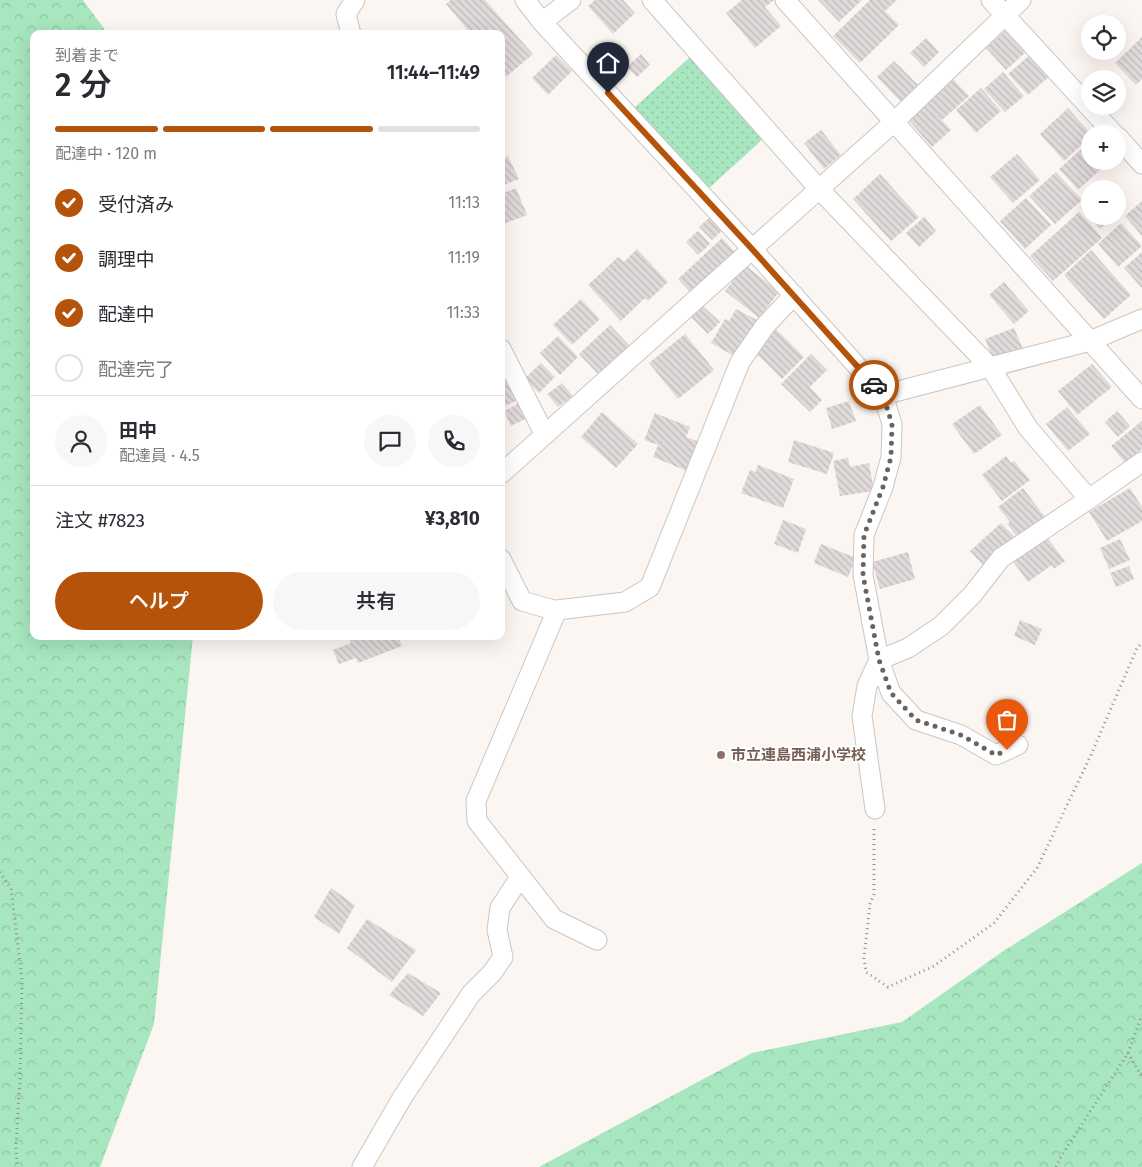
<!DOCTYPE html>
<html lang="ja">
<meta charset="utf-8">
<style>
body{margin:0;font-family:"Fira Sans","Noto Sans JP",sans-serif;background:#f7f7f7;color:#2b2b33;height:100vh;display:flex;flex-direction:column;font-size:19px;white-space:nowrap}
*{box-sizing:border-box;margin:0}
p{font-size:16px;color:#7c7c81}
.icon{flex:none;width:28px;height:28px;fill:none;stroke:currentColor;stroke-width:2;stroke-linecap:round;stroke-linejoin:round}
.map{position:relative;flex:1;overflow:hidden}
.panel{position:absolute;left:30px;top:30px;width:475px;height:610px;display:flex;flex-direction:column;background:#fff;border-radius:10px;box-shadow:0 5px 20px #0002}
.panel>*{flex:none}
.buttons{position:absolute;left:1081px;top:15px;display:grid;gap:10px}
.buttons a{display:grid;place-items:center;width:45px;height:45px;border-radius:50%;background:#fff;box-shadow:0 5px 20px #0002;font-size:25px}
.pin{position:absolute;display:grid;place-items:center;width:42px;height:42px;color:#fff;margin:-51px -21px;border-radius:50% 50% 50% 0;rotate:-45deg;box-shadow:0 0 5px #0007}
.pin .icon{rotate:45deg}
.courier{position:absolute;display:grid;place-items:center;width:50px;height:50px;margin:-25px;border:4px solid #b45309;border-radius:50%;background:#fff;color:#222;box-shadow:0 1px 6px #0007}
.summary em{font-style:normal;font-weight:600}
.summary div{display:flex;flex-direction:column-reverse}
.summary{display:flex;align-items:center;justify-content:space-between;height:85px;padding:0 25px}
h1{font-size:32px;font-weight:600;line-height:38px}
.bar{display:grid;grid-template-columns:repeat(4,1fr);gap:8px 5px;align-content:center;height:60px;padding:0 25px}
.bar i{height:6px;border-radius:4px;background:#e1e1e2}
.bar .on{background:#b45309}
.bar p{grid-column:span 4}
.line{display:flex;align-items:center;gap:12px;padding:0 25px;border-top:1px solid #e1e1e2}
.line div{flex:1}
.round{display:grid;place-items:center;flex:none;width:52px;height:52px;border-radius:26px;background:#f7f7f7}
ol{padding:0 25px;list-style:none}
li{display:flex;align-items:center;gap:15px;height:55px}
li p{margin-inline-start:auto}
li .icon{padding:5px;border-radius:50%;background:#b45309;color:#fff;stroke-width:4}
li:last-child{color:#7c7c81}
li i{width:28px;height:28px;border:2px solid #e1e1e2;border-radius:50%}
.button{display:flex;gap:10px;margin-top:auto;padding:10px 25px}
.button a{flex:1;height:58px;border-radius:30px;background:#b45309;color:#fff;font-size:20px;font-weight:600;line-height:58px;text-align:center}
.button a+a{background:#f7f7f7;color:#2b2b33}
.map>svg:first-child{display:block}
.green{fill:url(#green-dots)}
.forest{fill:url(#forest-crowns)}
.building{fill:url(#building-back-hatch)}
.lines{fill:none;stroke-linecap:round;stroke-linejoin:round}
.minor-casing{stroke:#cac6c1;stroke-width:21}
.path{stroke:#938f8d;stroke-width:3;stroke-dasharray:1 4;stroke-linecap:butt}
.minor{stroke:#fff;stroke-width:19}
.done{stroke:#676462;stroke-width:5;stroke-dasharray:0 9}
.route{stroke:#b45309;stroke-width:6}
.education-dot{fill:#8d6e63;stroke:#fff;stroke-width:2}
.labels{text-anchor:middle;stroke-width:4;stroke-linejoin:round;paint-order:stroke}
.education-label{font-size:15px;font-weight:bold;fill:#785e54;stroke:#fff;text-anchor:start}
</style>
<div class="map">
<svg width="1142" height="1167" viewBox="0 0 1142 1167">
<defs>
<pattern id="green-dots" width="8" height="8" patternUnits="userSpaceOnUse" patternTransform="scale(1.25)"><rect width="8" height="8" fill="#a7e6bf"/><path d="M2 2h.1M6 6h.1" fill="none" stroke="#8fc5a3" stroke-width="1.8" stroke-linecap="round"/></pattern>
<pattern id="forest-crowns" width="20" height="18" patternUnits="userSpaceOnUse" patternTransform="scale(1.25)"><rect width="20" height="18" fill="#a7e6bf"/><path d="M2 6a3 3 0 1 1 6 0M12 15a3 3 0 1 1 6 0" fill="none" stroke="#8fc5a3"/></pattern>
<pattern id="building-back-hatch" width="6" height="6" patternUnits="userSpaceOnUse" patternTransform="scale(1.25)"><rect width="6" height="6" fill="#e1dada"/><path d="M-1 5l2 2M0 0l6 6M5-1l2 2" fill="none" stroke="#c0baba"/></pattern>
</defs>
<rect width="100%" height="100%" fill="#fbf6f2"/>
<path class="green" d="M690,57L764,138L707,190L633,109Z"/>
<path class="forest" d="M0,0H83L108,34H34V636H193L154,1024L100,1167H0Z
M1142,863V1167H539L752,1053L902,1022L1002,952Z"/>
<path class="building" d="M451,0H485L533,54L506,77L501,71V34H471L446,4Z
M595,0H623L635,13L613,34L588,6Z
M742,0H774L765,7L781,26L755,48L726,13Z
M818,0H862L839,22Z
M870,0H897L885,11L899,25L860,63L833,36Z
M1007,29L1027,51L1006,70L986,48Z
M1142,37V79L1136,85L1115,63Z
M926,38L939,52L924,67L910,53Z
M1032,53L1051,75L1028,95L1008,74Z
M641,54L650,65L637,77L627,67Z
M556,55L572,71L548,95L532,78Z
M894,61L919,86L902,103L877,77Z
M1003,72L1024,96L1005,112L984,89Z
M951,77L969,96L942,120L951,130L932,147L906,117Z
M981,88L1001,111L976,133L956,110Z
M1068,108L1091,134H1090V137L1064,161L1040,134Z
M821,130L841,155L824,169L804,143Z
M1090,141V161H1110L1078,190L1059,169Z
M1017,154L1040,180L1013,203L990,177Z
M508,156L519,179L504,185L501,178V159Z
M1056,172L1082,200L1055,224L1029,196Z
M880,174L919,217L891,241L853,199Z
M516,188L527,215L501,225V194Z
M1026,198L1051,225L1025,249L1000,221Z
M1090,199V216H1114L1100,229L1081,208Z
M1142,201V236L1125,216Z
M1079,212L1102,238L1053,281L1030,256Z
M713,214L726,227L712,240L699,227Z
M924,217L936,231L919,247L906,233Z
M1121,223L1142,246L1118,267L1098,244Z
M698,231L710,244L698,255L686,242Z
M722,238L735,252L691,293L678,279Z
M637,249L668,282L648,301L645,298L621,321L588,285L618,257L624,262Z
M1091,250L1131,295L1104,319L1064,275Z
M1142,252V288L1124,268Z
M745,265L779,292L759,318L725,291Z
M1004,282L1029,311L1014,324L989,295Z
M581,299L600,319L572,345L553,325Z
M702,305L720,322L708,334L691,317Z
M736,309L757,320L736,357L711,343L725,319L729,321Z
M610,325L630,346L599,375L579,354Z
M774,327L804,357L782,379L752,349Z
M1014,328L1023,349L994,361L985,339Z
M685,334L714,370L678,399L649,363Z
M558,336L578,357L560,375L540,353Z
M811,354L827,370L810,387L822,400L810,412L781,384Z
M541,363L555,377L539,393L525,378Z
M1092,364L1112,387L1077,415L1058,391Z
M503,376L510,389L516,386L522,398L501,408V377Z
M562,383L573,396L558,407L547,394Z
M525,400L533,415L511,426L504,411Z
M849,401L856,421L832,429L826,408Z
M980,405L1002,435L974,454L952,424Z
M1067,407L1090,434L1068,451L1046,424Z
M1117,411L1130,426L1118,437L1105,422Z
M602,412L638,444L616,468L581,437Z
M655,413L690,427L686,437L699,442L687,471L653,457L658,445L644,440Z
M1142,421V449L1125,463L1111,446Z
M794,440L834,453L827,474L788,462Z
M1006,456L1011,463L1014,461L1030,480L1002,501L982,475Z
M848,458L850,467L869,463L874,491L840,496L833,461Z
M758,465L794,479L783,508L741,493L750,470L756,472Z
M1023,488L1045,517L1018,538L1007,524L1010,522L998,507Z
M1130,488L1142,507V521L1107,541L1089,512Z
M783,520L806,529L798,553L774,544Z
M1001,523L1016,538L985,567L970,551Z
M1043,532L1065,561L1054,569L1052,565L1028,582L1009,556Z
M1120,539L1130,560L1109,569L1100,548Z
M821,544L856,558L848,577L814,563Z
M908,552L915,579L880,589L872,562Z
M1129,566L1134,579L1116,587L1110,573Z
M1020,620L1042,629L1035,645L1014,636Z
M348,636H398L402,646L358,663L356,658L339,664L333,650L351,643Z
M331,888L355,905L339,934L314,917Z
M367,919L416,950L392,982L347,948Z
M408,973L441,993L423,1016L389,995Z"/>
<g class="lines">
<defs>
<path id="minor" d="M525,0L542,22L752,249L883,395L892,424L891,457L883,487L864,535L863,575L879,660L891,693L916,720L961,735L996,755L1018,745
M652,0L819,189L991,368L1028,428L1089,499
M785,0L1142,399
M991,0L1114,134
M542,22L571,0
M351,34L346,14L355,0
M1118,137L1142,164
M501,349L545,435
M883,395L1090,341L1142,319
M501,474L894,122L1021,0
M501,559L522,601L557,611
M875,809L862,716L867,686L879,660L908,648L941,626L973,594L1001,558L1089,499L1142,462
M597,940L554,919L477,821L476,801L557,610L625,602L650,587L740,362L765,326L794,295
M362,1167L402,1098L471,994L492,973L503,957L497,930L500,908L520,877"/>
</defs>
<use href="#minor" class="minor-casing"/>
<path class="path" d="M874,829V894L870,904L864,958L866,972L888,987L934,966L994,923L1037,868L1091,755L1137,648L1142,643
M0,872L11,889L22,979L20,1079L16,1145L17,1167
M1128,1053L1142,1077
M1056,1167L1062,1155L1128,1053L1142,1015"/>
<use href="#minor" class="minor"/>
</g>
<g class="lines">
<path class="done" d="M874,385L883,395L892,424L891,457L883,487L864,535L863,575L879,660L891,693L916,720L961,735L996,755L1007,750"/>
<path class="route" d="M608,93L752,249L874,385"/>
</g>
<circle class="education-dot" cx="721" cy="755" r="5"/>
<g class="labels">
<g class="education-label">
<text x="731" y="760">市立連島西浦小学校</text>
</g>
</g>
</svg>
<div class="buttons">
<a><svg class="icon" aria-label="locate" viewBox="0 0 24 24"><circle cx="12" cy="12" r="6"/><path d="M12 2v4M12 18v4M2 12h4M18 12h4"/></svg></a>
<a><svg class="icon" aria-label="layers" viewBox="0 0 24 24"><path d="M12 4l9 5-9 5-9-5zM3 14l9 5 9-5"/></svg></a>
<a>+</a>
<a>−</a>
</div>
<div class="pin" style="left:1007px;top:750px;background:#ea580c"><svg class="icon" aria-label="bag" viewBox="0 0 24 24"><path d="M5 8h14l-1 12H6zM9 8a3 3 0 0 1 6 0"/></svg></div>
<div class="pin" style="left:608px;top:93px;background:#1f2937"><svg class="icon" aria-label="home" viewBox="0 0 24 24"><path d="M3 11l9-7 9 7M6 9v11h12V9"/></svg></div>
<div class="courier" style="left:874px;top:385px"><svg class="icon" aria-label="car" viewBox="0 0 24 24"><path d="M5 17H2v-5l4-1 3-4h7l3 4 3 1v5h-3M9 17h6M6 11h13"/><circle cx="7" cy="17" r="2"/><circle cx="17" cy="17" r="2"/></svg></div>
<section class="panel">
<div class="summary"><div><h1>2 分</h1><p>到着まで</p></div><em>11:44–11:49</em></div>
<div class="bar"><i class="on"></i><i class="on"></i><i class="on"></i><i></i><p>配達中 · 120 m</p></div>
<ol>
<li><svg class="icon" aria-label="check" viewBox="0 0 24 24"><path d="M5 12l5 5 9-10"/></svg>受付済み<p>11:13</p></li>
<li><svg class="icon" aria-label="check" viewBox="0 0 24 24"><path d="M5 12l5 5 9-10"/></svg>調理中<p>11:19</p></li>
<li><svg class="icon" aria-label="check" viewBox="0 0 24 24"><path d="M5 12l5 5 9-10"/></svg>配達中<p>11:33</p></li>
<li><i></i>配達完了</li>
</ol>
<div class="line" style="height:90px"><a class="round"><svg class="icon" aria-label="person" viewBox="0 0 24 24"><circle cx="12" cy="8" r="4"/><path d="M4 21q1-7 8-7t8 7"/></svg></a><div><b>田中</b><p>配達員 · 4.5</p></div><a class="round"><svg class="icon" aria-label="chat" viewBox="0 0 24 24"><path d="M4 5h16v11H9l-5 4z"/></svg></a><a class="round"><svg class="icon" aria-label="phone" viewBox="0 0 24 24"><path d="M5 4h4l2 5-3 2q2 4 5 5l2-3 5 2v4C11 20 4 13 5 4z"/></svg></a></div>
<div class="line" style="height:65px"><div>注文 #7823</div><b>¥3,810</b></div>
<div class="button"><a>ヘルプ</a><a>共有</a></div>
</section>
</div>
